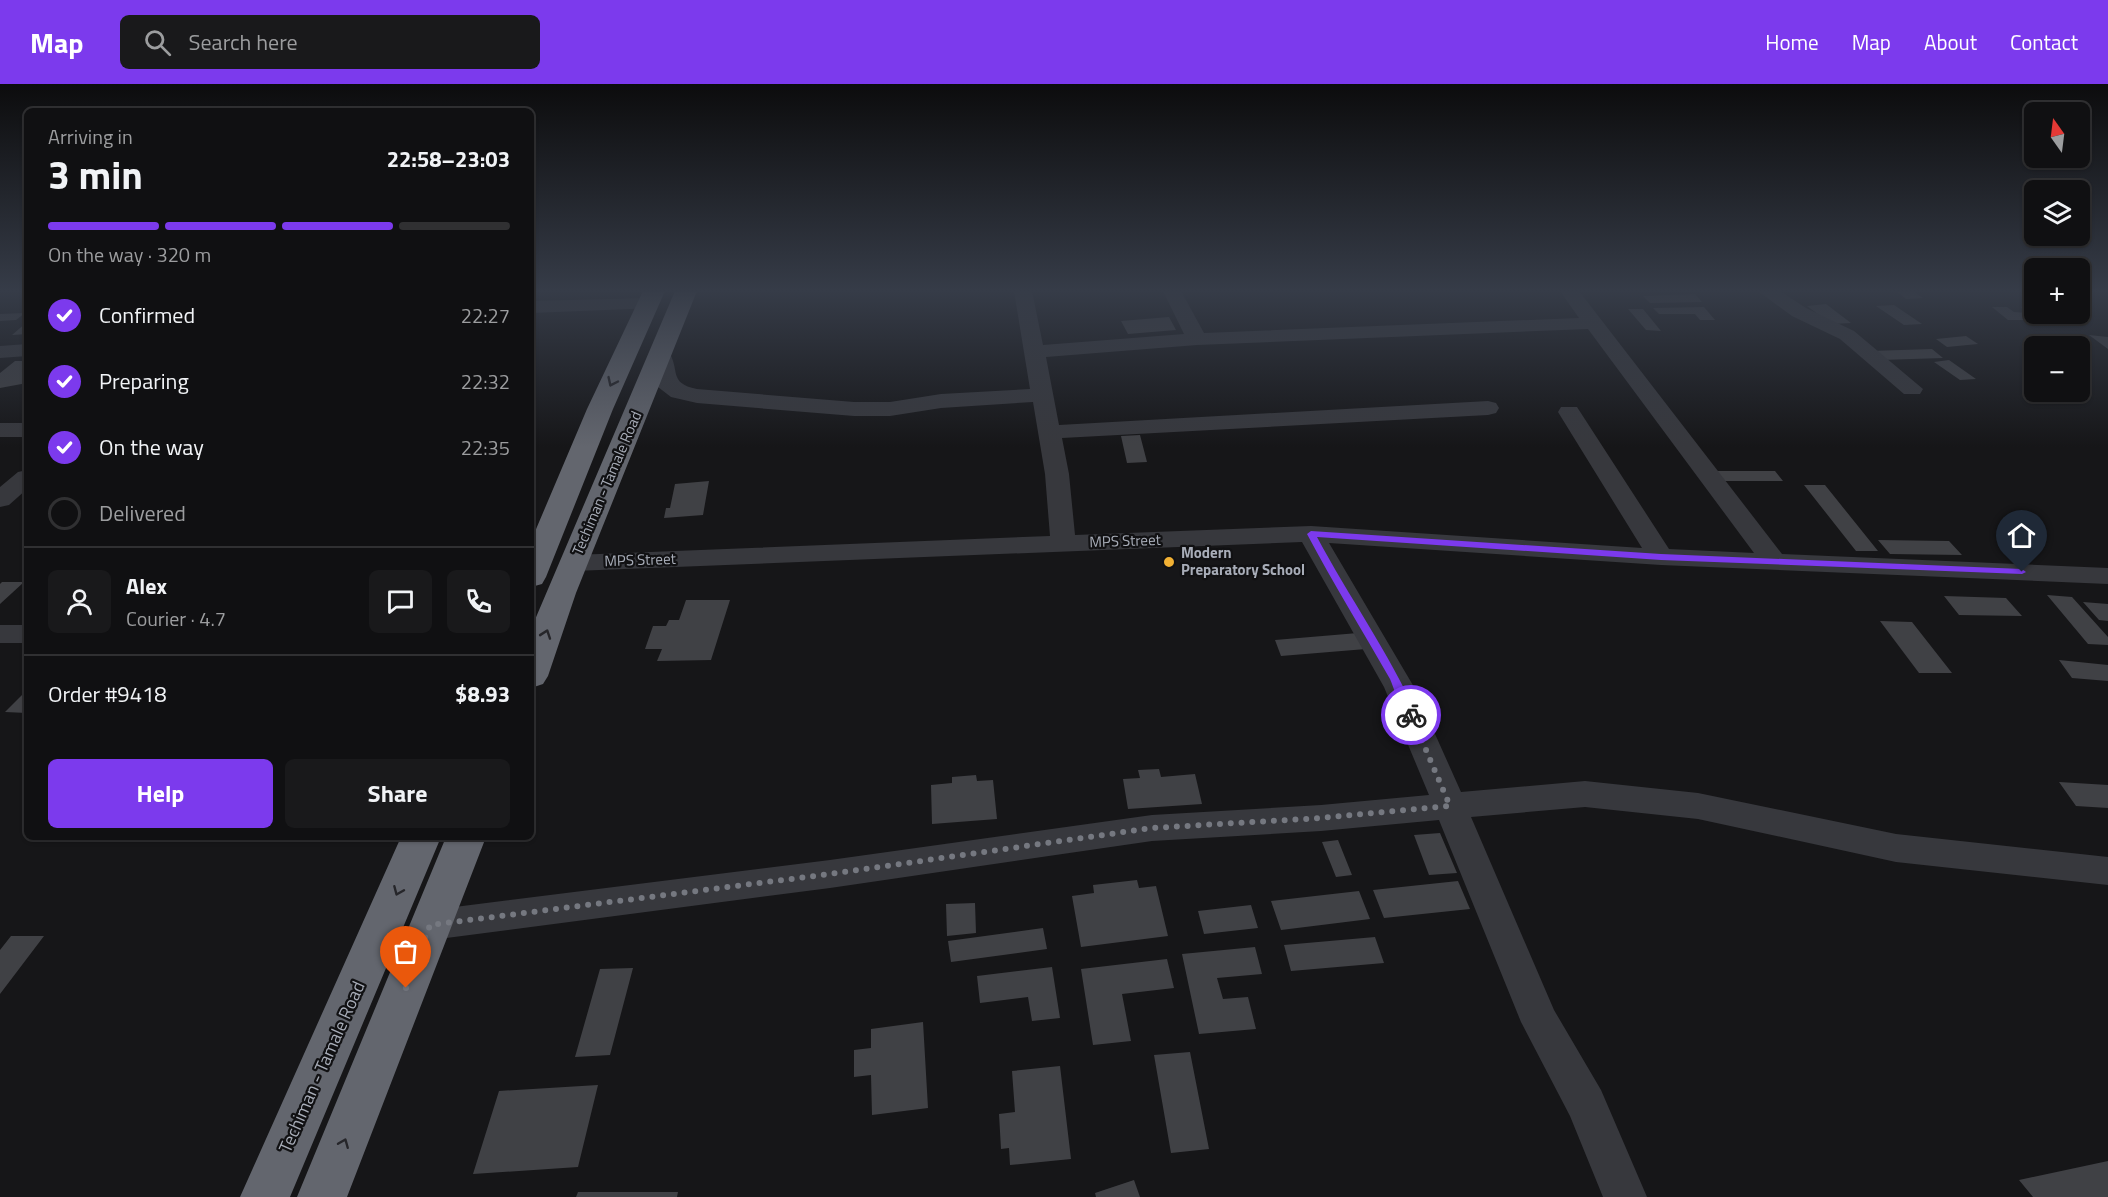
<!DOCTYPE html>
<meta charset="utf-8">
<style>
body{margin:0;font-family:"Titillium Web",sans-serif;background:#19191b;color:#f1f3f6;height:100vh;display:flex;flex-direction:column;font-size:22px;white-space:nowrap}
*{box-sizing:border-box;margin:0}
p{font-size:20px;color:#9c9d9f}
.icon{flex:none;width:33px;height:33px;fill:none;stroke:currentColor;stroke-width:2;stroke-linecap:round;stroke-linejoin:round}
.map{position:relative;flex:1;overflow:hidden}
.drawer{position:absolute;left:24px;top:24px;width:510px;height:732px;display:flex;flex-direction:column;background:#101012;border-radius:9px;box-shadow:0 2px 4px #0004,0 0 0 2px #303032}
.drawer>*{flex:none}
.needle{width:39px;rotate:346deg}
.buttons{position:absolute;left:2024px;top:18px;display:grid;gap:12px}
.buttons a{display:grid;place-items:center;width:66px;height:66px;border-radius:9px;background:#101012;box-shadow:0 2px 4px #0004,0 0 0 2px #303032;font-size:30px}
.pin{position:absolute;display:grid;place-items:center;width:51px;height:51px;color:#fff;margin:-62px -26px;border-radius:50% 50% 50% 0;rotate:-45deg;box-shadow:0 0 6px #0007}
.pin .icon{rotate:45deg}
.courier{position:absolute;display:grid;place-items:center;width:60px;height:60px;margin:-30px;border:4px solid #7c3aed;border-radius:50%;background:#fff;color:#222;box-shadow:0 2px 8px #0007}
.head em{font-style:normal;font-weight:700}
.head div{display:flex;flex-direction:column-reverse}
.head{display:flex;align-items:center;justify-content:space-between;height:102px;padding:0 24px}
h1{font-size:39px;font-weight:700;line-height:45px}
.bar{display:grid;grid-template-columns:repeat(4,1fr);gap:9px 6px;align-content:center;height:72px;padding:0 24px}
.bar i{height:8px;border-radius:4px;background:#303032}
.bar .active{background:#7c3aed}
.bar p{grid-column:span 4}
.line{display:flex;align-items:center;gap:15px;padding:0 24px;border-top:2px solid #303032}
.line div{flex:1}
.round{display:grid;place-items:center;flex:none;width:63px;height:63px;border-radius:9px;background:#19191b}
ol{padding:0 24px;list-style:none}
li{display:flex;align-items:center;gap:18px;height:66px}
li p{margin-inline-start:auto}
li .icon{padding:6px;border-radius:50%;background:#7c3aed;color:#fff;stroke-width:4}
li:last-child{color:#9c9d9f}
li i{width:33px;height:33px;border:3px solid #303032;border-radius:50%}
.button{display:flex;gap:12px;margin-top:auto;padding:12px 24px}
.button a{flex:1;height:69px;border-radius:9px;background:#7c3aed;color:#fff;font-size:24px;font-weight:700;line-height:69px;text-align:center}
.button a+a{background:#19191b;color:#f1f3f6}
header{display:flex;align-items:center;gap:36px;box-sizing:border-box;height:84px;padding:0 30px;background:#7c3aed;color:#fff}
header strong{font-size:28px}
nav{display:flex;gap:33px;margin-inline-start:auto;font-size:21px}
.search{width:420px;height:54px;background:#19191b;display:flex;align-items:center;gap:15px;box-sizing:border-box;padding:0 21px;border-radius:9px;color:#9c9d9f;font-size:22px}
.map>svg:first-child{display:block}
.building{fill:#404145}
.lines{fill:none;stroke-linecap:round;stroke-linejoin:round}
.minor{fill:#37383d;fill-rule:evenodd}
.highway{fill:#63666e;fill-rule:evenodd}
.oneway{stroke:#26262a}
.route{fill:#7c3aed}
.done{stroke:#757880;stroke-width:6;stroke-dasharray:0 10.8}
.poi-dot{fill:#f2b134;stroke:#111113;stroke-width:2}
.labels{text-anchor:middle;stroke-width:4.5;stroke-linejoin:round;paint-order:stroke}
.street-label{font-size:15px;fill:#a8adb8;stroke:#111113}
.poi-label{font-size:15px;font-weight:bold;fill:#a8adb8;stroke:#111113;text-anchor:start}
.near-street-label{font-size:18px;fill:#a8adb8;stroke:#111113}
</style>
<header>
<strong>Map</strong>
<div class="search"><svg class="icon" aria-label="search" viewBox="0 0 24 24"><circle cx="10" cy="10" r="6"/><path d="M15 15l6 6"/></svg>Search here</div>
<nav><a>Home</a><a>Map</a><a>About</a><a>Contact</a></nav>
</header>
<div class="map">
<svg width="2108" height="1113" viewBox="0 0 2108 1113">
<rect width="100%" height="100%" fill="#161618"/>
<path class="building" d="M1882,207H1913L1923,214L1906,215L1899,209Z
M1695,210L1702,218L1650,219L1643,212Z
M1826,220L1851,239L1831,240L1807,222Z
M1894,221L1922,240L1904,241L1876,222Z
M1704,223L1715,236H1700L1695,230H1659L1653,224Z
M1992,223H2007L2014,228L2028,229L2021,223H2034V230H2042L2051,236H2008Z
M1628,225H1643L1661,247L1646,246Z
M25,229L16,236L0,237V230Z
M1169,233L1176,246L1128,250L1121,237Z
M27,238V250L12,251Z
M2089,251L2108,253V265Z
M1966,252L1978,260L1947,263L1936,255Z
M1932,265L1943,274L1880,276L1870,267Z
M1949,276L1976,295L1960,296L1934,278Z
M15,277H27V299L0,304V289Z
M1140,351L1147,378L1127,379L1121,352Z
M1710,387H1775L1783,397H1717Z
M709,397L703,431L664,434L666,424H670L675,400Z
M1804,401H1825L1878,467H1856Z
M1878,456L1949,457L1962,471L1890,470Z
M2,498H24L0,520V500Z
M2047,511L2072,513L2108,553V561L2088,560Z
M1944,512L2006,514L2022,532L1959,531Z
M686,516H730L711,576L657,577L662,565H645L653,542H666L669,536H679Z
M2083,518L2108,520V537L2099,536Z
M1880,537L1912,538L1952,589H1919Z
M1358,549L1366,565L1281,572L1275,556Z
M2059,576L2108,581V597L2072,594Z
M27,606V629L5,628Z
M1159,685L1161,693L1195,690L1202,720L1128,725L1123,695L1140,694L1138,686Z
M976,691L977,697L993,696L997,735L932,740L931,701L952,699V693Z
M2059,698L2108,701V724L2076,722Z
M1440,749L1457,789L1429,791L1414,751Z
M1338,756L1352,791L1336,793L1322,758Z
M1137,796L1139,804L1156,802L1168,852L1081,863L1072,812L1094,809L1093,801Z
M1458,797L1470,825L1384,834L1373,806Z
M1359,807L1370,835L1281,846L1271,817Z
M975,819L976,849L947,852L946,820Z
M1251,821L1258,844L1204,850L1198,827Z
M1043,844L1047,865L951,878L948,857Z
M11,852H44L0,910V866Z
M1375,853L1384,879L1291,887L1284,861Z
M1255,863L1262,890L1217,894L1223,915L1248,913L1256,945L1199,950L1182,870Z
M1167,875L1174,904L1122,910L1131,957L1093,961L1081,885Z
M1052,883L1060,934L1032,937L1028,913L980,919L977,892Z
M633,884L610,971L575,973L600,885Z
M923,938L928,1024L872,1031L871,991L854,993V966L871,964V945Z
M1190,968L1209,1065L1171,1069L1154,971Z
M1060,982L1071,1075L1010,1081L1009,1064L1001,1065L999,1030L1015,1028L1012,987Z
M598,1001L578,1083L473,1090L499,1007Z
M2108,1077V1113H2033L2019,1096Z
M1134,1096L1140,1113H1096L1095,1109Z
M578,1108H678L677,1113H576Z"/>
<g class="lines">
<path class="minor" d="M1014,207H1032L1043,261L1184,250L1163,207H1181L1204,249L1579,234L1560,207H1579L1782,470L2108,484V500L1661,481L1329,459L1414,603L1461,708L1585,697L1698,709L1896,750L2108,773V801L1896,778L1698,735L1585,723L1471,733L1554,926L1601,1006L1647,1113H1603L1570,1032L1521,938L1439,736L1321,747L1152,757L830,804L431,856L418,852L413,841L418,830L431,826L830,776L1152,731L1321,721L1429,711L1384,603L1302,458L574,487L565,485L561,479L565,473L574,471L1050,452L1045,390L1033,318L941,324L890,332H854L697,319L671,313L658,303L651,271L654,267H668C681,285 667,299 697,305L854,318H890L941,310L1030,305ZM1588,245L1754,469L1669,465L1577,323H1561L1558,328L1642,464L1311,442L1075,451L1069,390L1062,354L1488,331L1496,329L1499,324L1496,319L1488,317L1059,341L1046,273L1197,261Z
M1758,207H1780L1806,224L1854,247L1923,305L1920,310H1904L1840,255L1792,232Z
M648,214L658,220L655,224L531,229V217Z
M27,260V272L0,274V262Z
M0,339H27V353H0Z
M27,386V405L9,421L0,423V403L18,388Z
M0,541H27V559H0Z"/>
<path class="highway" d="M643,207H665L613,325L546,493L542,500L531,503V457L587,325Z
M675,207H697L576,509L548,592L543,600L531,604V545Z
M401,753H441L290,1113H240Z
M446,753H486L347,1113H297Z"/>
</g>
<defs><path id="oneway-chevron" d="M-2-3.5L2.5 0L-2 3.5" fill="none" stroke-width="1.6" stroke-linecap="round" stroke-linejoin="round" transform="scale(1.5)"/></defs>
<g class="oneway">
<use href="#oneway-chevron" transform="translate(612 298) rotate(115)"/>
<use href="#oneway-chevron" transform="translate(546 550) rotate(-71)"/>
<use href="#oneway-chevron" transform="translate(398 807) rotate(113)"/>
<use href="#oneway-chevron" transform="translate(344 1059) rotate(-68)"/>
</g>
<linearGradient id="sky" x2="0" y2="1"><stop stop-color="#0c0c0d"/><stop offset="0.57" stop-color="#363c48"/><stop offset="1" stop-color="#363c48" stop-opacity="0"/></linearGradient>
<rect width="2108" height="363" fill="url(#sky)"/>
<path class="route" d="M1311,447L1661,470L2022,485L2026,488L2022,490L1661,476L1317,453C1349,513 1389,569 1417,631L1411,635C1401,631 1395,606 1390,595C1362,546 1333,499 1307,450Z"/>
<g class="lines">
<path class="done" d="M406,904L430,841L830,790L1152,744L1321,734L1450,722L1411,631"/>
</g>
<circle class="poi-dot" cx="1169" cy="478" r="6"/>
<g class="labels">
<g class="street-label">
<text transform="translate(607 399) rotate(-67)" y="5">Techiman - Tamale Road</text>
<text transform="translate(1125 457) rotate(-2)" y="5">MPS Street</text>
<text transform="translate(640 476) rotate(-2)" y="5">MPS Street</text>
</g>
<g class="poi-label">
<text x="1181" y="474">Modern<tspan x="1181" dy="17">Preparatory School</tspan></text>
</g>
<g class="near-street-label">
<text transform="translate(322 983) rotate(-66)" y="6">Techiman - Tamale Road</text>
</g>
</g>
</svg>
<div class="buttons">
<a><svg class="needle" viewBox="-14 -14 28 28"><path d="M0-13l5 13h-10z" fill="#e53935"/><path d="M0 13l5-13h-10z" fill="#9c9d9f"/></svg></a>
<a><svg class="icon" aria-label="layers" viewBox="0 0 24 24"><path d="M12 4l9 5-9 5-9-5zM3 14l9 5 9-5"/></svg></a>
<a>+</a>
<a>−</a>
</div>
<div class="pin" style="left:406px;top:904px;background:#ea580c"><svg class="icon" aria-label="bag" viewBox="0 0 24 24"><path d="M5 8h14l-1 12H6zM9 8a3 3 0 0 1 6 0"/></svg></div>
<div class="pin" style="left:2022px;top:488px;background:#1f2937"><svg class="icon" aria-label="home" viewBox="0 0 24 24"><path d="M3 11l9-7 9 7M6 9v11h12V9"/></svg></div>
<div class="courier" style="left:1411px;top:631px"><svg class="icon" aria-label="bike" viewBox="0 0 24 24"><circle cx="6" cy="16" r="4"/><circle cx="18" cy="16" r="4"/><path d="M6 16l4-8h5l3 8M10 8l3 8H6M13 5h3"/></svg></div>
<section class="drawer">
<div class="head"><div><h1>3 min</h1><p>Arriving in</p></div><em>22:58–23:03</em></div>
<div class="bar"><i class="active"></i><i class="active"></i><i class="active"></i><i></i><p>On the way · 320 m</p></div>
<ol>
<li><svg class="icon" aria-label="check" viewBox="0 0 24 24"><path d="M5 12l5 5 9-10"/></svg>Confirmed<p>22:27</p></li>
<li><svg class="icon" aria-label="check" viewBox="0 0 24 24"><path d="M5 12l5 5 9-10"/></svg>Preparing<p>22:32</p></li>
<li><svg class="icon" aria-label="check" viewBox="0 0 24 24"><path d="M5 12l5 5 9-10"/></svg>On the way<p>22:35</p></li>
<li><i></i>Delivered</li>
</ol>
<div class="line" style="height:108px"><a class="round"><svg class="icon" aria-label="person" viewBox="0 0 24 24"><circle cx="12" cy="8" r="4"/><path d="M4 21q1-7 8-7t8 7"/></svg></a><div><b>Alex</b><p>Courier · 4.7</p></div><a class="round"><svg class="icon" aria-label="chat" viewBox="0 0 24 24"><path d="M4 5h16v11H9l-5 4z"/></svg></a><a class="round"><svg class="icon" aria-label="phone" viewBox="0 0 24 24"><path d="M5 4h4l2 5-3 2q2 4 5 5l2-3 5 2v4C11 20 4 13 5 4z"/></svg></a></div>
<div class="line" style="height:78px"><div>Order #9418</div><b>$8.93</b></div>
<div class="button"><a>Help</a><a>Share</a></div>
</section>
</div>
